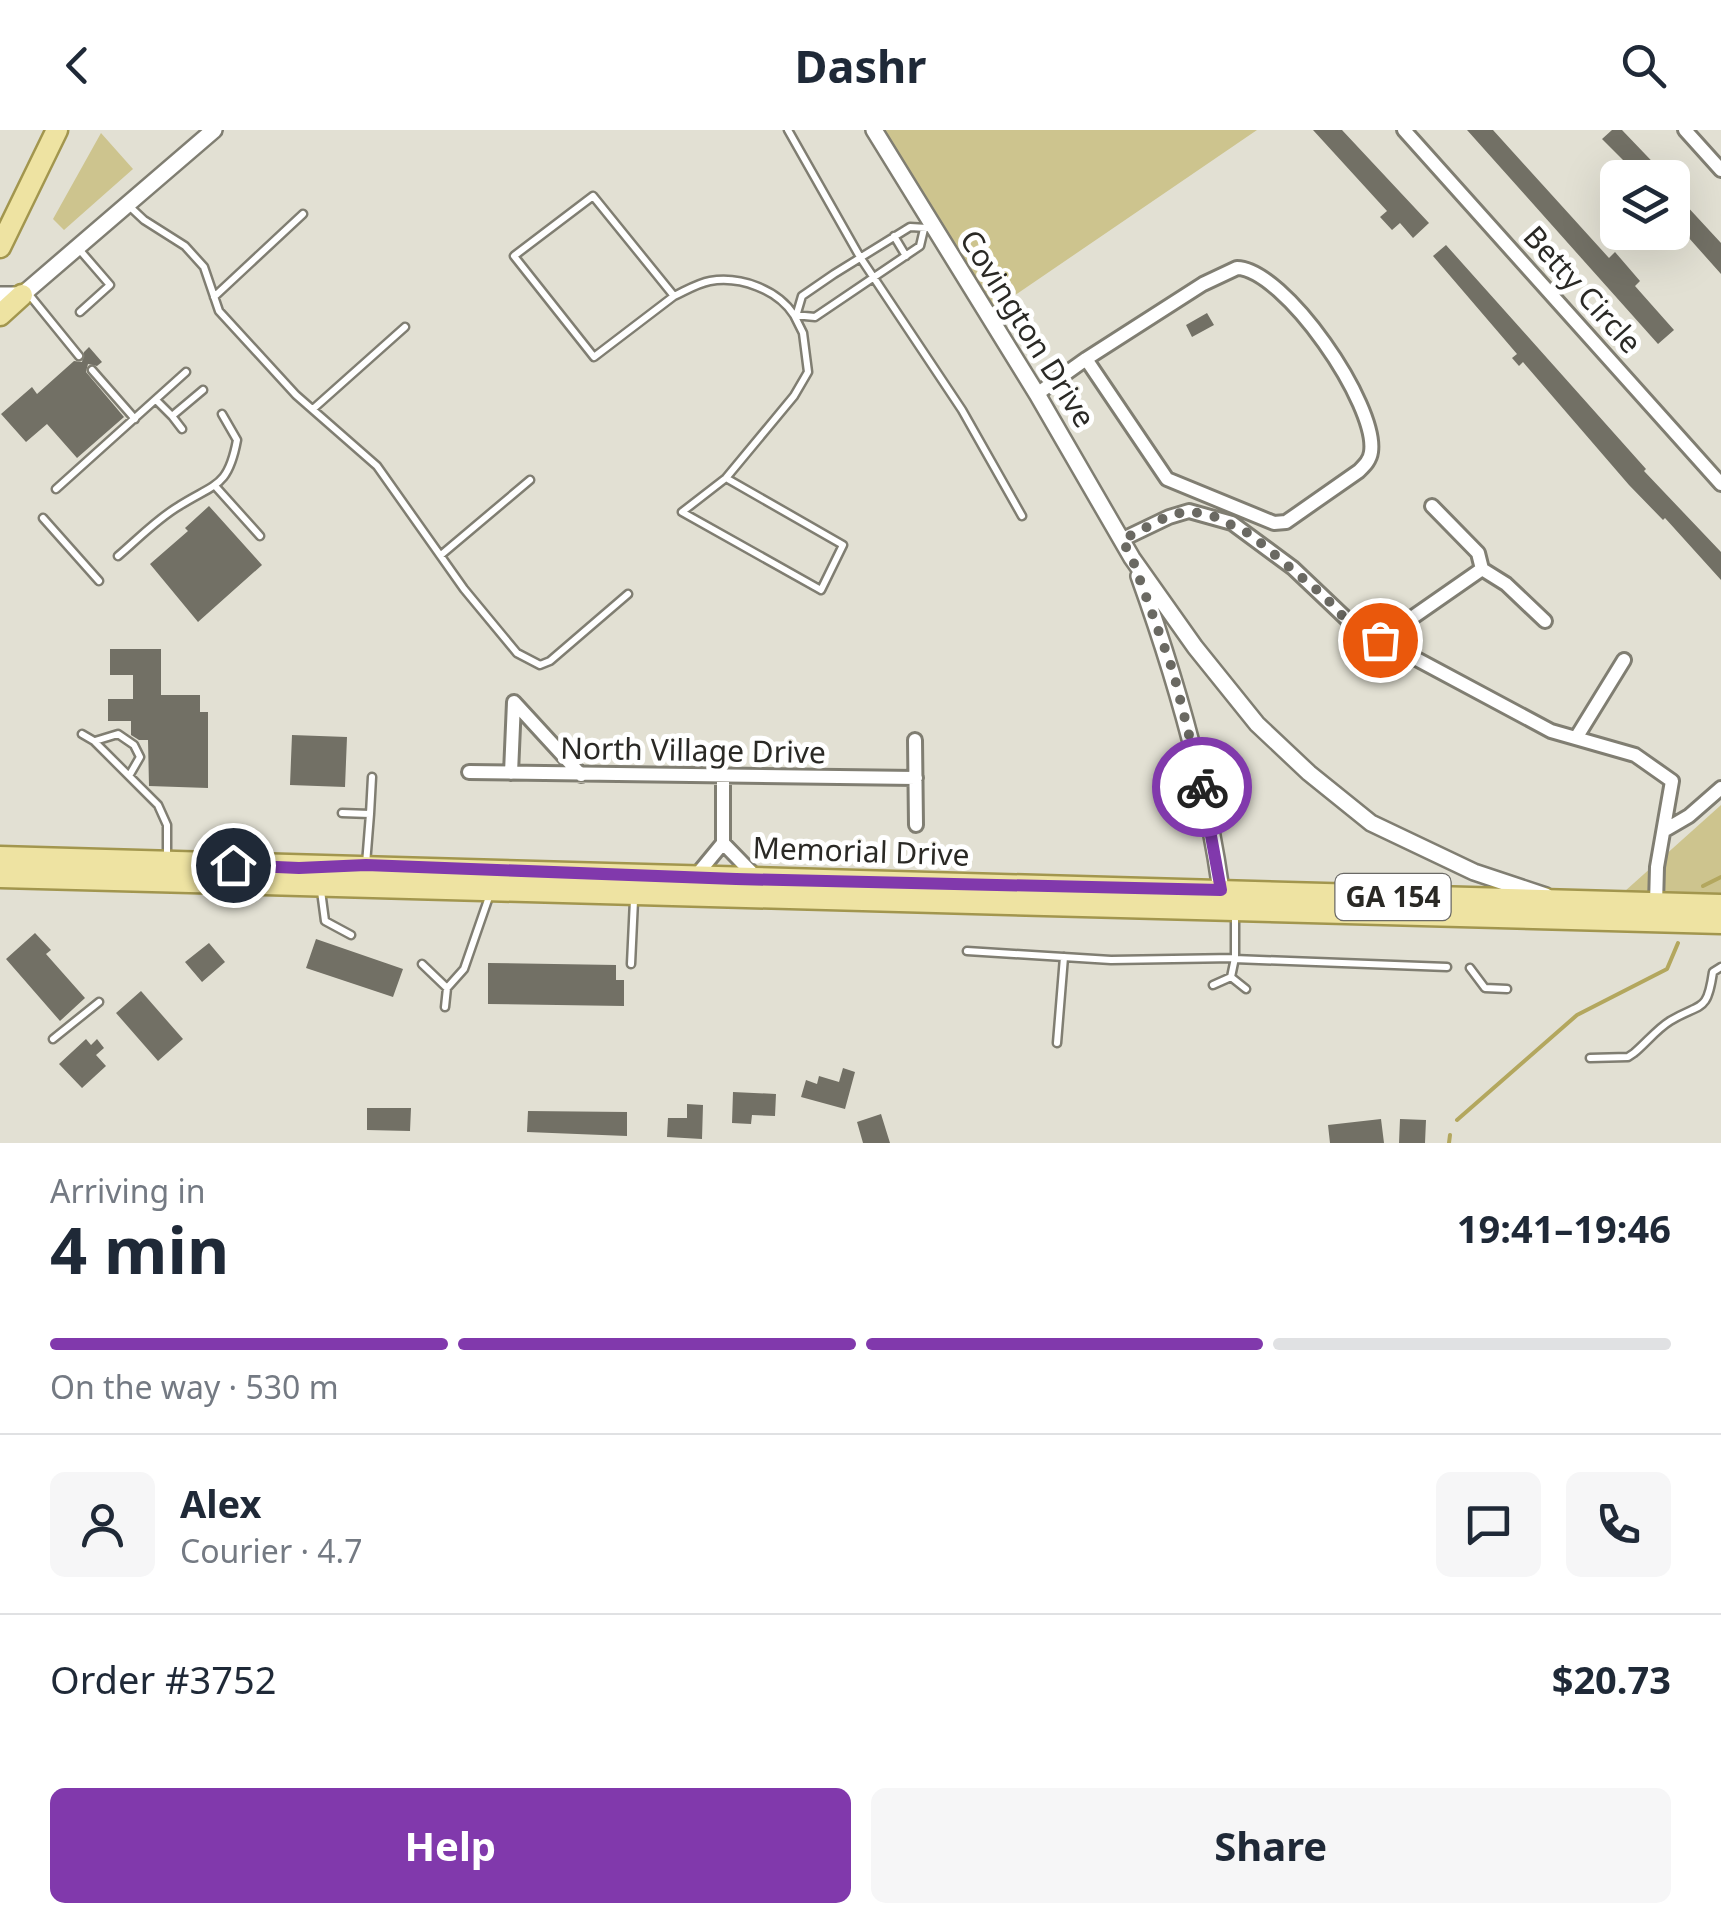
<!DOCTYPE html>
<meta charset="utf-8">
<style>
body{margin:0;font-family:"Noto Sans",sans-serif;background:#f6f6f7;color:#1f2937;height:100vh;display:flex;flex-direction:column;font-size:38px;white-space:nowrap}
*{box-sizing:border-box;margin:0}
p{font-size:32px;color:#747a83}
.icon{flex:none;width:55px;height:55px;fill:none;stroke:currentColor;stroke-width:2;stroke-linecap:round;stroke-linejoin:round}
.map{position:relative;height:1013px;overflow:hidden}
.details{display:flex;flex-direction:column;background:#fff;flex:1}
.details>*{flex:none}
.controls{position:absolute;left:1600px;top:30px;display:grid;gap:20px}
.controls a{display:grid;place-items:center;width:90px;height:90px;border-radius:15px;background:#fff;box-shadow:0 10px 40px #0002;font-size:50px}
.pin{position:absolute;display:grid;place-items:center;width:85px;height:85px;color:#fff;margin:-42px;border:5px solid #fff;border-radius:50%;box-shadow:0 2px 10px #0007}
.courier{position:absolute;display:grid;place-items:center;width:100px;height:100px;margin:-50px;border:8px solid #8139ac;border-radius:50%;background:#fff;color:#222;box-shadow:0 2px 12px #0007}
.overview em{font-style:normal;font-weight:700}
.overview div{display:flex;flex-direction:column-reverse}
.overview{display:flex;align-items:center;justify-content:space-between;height:170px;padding:0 50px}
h1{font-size:65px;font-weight:700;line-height:75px}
.bar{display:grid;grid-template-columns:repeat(4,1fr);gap:15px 10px;align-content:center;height:120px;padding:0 50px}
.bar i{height:12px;border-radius:8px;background:#e0e1e3}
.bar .current{background:#8139ac}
.bar p{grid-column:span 4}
.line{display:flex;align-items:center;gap:25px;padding:0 50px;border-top:2px solid #e0e1e3}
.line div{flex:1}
.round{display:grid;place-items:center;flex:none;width:105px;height:105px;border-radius:15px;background:#f6f6f7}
.button{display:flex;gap:20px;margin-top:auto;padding:20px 50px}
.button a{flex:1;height:115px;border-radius:15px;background:#8139ac;color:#fff;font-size:40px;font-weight:700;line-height:115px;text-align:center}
.button a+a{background:#f6f6f7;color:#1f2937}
header{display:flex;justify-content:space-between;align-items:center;height:130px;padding:0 50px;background:#fff;font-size:45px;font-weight:700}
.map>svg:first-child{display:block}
.green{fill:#cdc48e}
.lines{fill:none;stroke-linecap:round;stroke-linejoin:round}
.stream{stroke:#b3a75e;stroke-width:4}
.building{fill:#727065}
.service-casing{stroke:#807e72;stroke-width:11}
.minor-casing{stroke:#807e72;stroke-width:18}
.tertiary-casing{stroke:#807e72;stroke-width:20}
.primary-casing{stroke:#a2964e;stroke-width:25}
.service{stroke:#fff;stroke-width:6}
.minor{stroke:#fff;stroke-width:12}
.tertiary{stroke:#fff;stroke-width:15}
.primary{stroke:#eee3a2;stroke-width:20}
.done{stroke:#6a6962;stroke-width:10;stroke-dasharray:0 18}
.route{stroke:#8139ac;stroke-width:12}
.labels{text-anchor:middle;stroke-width:10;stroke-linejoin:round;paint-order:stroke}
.shield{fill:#fff;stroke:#6a6966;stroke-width:2.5}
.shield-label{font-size:28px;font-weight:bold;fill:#2a2925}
.street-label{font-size:30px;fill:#2a2925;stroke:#fff}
</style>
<header><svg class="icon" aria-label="back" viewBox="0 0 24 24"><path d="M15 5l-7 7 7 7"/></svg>Dashr<svg class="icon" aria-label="search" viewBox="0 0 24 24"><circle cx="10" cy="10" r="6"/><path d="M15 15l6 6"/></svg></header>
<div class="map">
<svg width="1721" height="1013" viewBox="0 0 1721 1013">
<rect width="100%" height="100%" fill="#e2e0d3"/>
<path class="green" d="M870,0H1257L983,187Z
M101,3L133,39L64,100L53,89Z
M1721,675V781L1605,779Z"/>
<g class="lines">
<path class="stream" d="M1703,756L1721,747
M1457,990L1577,885L1667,839L1678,813
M1449,1013L1450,1005"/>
</g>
<path class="building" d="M1313,0H1342L1429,93L1413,108L1400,93L1392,100L1380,87L1387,81Z
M1467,0H1493L1609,128L1615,122L1640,151L1635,156L1674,200L1658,214Z
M1612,0H1622L1668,48H1641L1602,9Z
M1672,60L1721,113V144L1672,89Z
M1446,115L1646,339L1644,341L1721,422V450L1665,388L1663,390L1629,355L1523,232L1519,236L1512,228L1517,224L1433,126Z
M1207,183L1214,195L1192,207L1186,195Z
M89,217L102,232L97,236L88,234L86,242L124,287L77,328L47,294L26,312L1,284L32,257L37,264L74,231L82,232L84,222Z
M209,376L262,435L198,492L150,434L188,401L185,398Z
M110,519H161V565H200V582H208V658L149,656L148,610H139L131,605V591H108V569H133V545H110Z
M292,605L347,607L345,657L290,655Z
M35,803L51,820L46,824L85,868L60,891L6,829Z
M316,809L403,839L393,867L306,838Z
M209,813L225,832L202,852L185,832Z
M488,833L616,835V850H624V876L488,874Z
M141,861L183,909L158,931L116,883Z
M86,909L91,915L97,909L104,918L96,925L106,936L82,958L59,934Z
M843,938L855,942L845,979L801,967L806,950L817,954L819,946L839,952Z
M733,962L776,964L775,986L752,985L751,994L732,993Z
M687,974L703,975L702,1009L667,1007L668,988H687Z
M367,978H411L410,1001L367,1000Z
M528,981L627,982V1006L527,1002Z
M881,984L890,1013H863L857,992Z
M1381,989L1384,1013H1330L1328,995Z
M1400,989L1426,990L1425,1013H1399Z"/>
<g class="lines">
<defs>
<path id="service" d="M788,0L860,127L962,280L1022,386
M128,75L144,90L185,116L204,137L219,181L296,265L377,336L464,459L517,523L540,535L550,531L628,464
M894,106L906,126
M78,118L110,155L80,182
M27,162L79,226
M674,166L594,227L514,126L593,66L674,166C685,161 698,153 710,151C740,146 777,159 794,185L815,187L920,116L924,99
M214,167L303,84
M797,183L802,166L834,144L910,97L927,98
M92,240L135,289
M156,270L172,286L203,260
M313,279L405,197
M172,286L182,299
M726,348L843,415L821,460L682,382L726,348L794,266L808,242L803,203L794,185
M216,357L260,406
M56,359L186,242
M43,388L99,451
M441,425L530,350
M118,426C138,409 157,389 179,376C215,353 228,358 237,310L222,284
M82,604L94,611L158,675L167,695V725
M95,611L118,604L134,615L140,627L129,646
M342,683L370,684L366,734
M370,684L372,647
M321,761L325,791L351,805
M1235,786V828L1231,847L1246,859
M967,821L1111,830L1235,828
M1234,829L1447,837
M422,834L447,858L464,839L490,764
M631,834L634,770
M1470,838L1485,858L1507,859
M1213,855L1231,847
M445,877L447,858
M53,909L99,872
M1057,913L1064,827
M1590,928L1628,927L1634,923C1646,913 1657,899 1670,891C1701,872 1707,884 1713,842L1721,837"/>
<path id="minor" d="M1404,0L1721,354
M1685,0L1721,40
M1237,138C1284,139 1378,275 1371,322C1370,330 1365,335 1359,341L1286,392L1274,393L1167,349L1086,229L1203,154Z
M1037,264L1086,229
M1432,376L1478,423L1482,439L1506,454L1545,491
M1121,410L1169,387L1189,381L1232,393L1293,438L1353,495L1551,601L1635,625L1672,651L1657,737L1656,774
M1380,510L1482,439
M1576,608L1624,530
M915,610L916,695
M469,642L916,648
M511,643L514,572L581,645
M1665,700L1689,686L1721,658
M723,713L756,747
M695,747L723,713V648"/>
<path id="tertiary" d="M874,0L1037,264L1132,428L1195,517L1257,594L1309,643L1371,693L1474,742L1546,766
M0,165H22L214,0
M1139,446C1176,549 1206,652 1221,760L1228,770"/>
<path id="primary" d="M0,117L57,0
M0,185L22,165
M0,727L1721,775
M0,747L1721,793"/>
</defs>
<use href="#service" class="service-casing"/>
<use href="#minor" class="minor-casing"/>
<use href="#tertiary" class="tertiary-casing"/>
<use href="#primary" class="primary-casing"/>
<use href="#service" class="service"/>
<use href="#minor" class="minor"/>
<use href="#tertiary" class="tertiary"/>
<use href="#primary" class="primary"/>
</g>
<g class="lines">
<path class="done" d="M1202,657L1173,541L1132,428L1122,410L1168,386L1188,381L1213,386L1250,404L1324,466L1352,496L1380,510"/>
<path class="route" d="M233,735L299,738L366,735L736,749L1221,760L1202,657"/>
</g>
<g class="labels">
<rect class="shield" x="1335.5" y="744" width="115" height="46" rx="8"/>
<g class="shield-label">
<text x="1393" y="777">GA 154</text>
</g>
<g class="street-label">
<text transform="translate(1582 160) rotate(48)" y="10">Betty Circle</text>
<text transform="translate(1027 199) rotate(58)" y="10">Covington Drive</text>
<text transform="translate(693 621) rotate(1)" y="10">North Village Drive</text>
<text transform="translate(861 722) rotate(2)" y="10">Memorial Drive</text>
</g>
</g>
</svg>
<div class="controls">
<a><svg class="icon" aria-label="layers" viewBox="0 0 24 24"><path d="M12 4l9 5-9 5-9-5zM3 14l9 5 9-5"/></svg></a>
</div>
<div class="pin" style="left:1380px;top:510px;background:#ea580c"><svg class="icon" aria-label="bag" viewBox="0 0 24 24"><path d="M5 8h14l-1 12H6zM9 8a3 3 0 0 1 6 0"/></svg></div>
<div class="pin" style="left:233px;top:735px;background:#1f2937"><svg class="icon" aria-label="home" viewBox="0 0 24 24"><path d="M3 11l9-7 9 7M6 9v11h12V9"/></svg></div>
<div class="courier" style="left:1202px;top:657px"><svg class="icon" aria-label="bike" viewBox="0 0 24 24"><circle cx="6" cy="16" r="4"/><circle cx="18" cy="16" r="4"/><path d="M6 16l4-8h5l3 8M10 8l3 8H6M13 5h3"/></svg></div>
</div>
<section class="details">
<div class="overview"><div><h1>4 min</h1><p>Arriving in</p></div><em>19:41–19:46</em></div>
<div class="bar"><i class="current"></i><i class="current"></i><i class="current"></i><i></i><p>On the way · 530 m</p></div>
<div class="line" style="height:180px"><a class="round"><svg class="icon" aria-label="person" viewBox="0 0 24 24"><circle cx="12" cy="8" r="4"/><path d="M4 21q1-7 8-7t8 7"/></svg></a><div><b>Alex</b><p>Courier · 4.7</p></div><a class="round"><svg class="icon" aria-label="chat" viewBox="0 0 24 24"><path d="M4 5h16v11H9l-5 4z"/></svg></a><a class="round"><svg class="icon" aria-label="phone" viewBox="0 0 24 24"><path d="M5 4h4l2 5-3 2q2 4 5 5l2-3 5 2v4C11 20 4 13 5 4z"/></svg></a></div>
<div class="line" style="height:130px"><div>Order #3752</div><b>$20.73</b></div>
<div class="button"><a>Help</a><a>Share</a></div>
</section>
